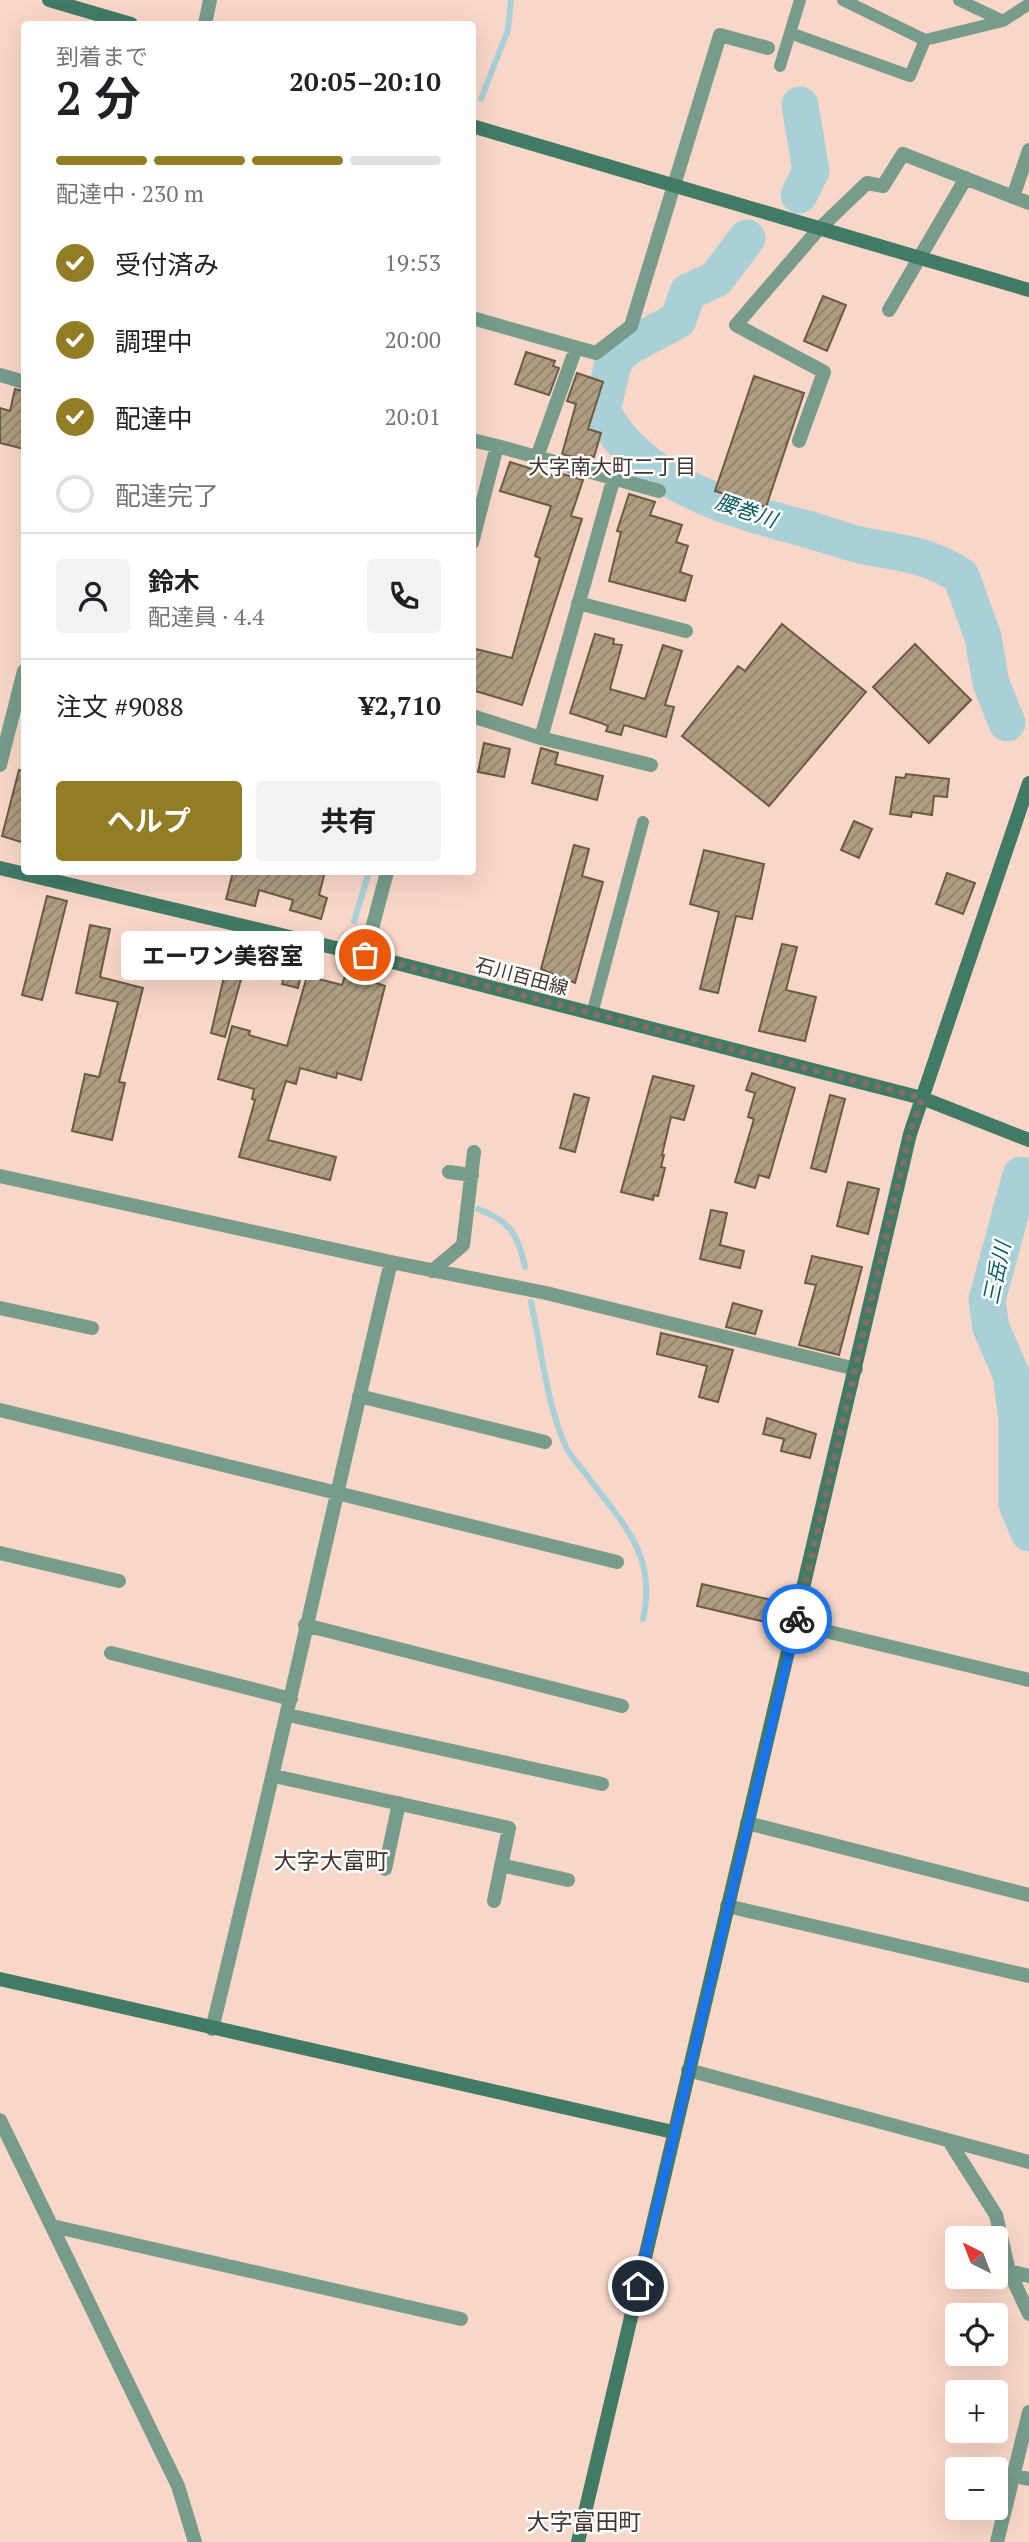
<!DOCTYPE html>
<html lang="ja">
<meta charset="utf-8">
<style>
body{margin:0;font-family:"PT Serif","Noto Sans JP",serif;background:#f2f2f2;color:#202124;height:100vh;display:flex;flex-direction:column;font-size:26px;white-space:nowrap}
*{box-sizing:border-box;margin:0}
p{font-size:23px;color:#757577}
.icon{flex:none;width:38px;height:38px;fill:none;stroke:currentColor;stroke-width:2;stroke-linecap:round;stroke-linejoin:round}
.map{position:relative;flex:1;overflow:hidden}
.side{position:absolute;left:21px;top:21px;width:455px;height:854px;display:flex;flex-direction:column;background:#fff;border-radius:7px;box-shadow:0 7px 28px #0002}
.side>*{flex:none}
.needle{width:46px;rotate:318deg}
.fabs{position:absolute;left:945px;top:2226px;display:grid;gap:14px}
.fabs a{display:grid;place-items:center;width:63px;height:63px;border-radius:7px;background:#fff;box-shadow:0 7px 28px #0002;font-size:35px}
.pin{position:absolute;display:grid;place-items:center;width:60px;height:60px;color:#fff;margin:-30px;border:4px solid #fff;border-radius:50%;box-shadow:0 2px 7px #0007}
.courier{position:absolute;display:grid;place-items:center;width:70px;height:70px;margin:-35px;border:5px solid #1a73e8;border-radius:50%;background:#fff;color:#222;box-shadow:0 2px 9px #0007}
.bubble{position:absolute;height:49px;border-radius:7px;background:#fff;box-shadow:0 7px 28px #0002;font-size:23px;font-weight:700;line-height:49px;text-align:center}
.head em{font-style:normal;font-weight:700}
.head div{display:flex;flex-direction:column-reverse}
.head{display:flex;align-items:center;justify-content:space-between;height:119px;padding:0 35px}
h1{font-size:46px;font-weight:700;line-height:52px}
.bar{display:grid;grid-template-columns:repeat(4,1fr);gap:10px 7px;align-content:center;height:84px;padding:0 35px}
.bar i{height:9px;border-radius:5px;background:#e0e0e0}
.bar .active{background:#927d24}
.bar p{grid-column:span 4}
.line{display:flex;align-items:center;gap:18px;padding:0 35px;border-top:2px solid #e0e0e0}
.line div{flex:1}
.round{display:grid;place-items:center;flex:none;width:74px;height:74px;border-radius:7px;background:#f2f2f2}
ol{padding:0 35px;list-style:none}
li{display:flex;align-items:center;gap:21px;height:77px}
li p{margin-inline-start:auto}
li .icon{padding:7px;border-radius:50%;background:#927d24;color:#fff;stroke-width:4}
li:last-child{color:#757577}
li i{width:38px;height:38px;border:4px solid #e0e0e0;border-radius:50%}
.action{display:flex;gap:14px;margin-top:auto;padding:14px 35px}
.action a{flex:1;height:80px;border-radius:7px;background:#927d24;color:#fff;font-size:28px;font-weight:700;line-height:80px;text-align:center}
.action a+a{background:#f2f2f2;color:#202124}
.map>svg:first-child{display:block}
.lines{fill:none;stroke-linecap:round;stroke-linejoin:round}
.stream{stroke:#a9d0d6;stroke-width:6}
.river{stroke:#a9d0d6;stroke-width:37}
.building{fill:url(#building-hatch);stroke:#6c5b43;stroke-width:2}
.lane{stroke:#779c8c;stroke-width:12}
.street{stroke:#779c8c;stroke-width:14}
.secondary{stroke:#427b65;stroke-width:14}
.done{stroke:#836e65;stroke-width:7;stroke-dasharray:0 12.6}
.route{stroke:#1a73e8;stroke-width:9}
.labels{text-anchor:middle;stroke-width:5;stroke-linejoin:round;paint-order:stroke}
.street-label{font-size:19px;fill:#433630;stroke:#fff}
.neighbourhood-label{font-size:21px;fill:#433630;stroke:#fff}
.water-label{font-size:21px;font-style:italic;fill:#085c65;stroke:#fff}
.quarter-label{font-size:23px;fill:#433630;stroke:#fff}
</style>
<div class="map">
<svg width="1029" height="2542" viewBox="0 0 1029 2542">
<defs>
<pattern id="building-hatch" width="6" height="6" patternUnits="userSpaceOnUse" patternTransform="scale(1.75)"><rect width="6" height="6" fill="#af9d83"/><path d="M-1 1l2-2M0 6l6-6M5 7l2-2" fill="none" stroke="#90816c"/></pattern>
</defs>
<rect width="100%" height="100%" fill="#f9d7c8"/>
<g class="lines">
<path class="stream" d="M481,99L508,30L511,0
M354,921L369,872
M478,1209C510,1221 518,1234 525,1267
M531,1302C541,1347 547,1406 566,1447C570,1456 579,1465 585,1473C621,1522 658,1554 643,1619"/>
<path class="river" d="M799,195L811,171L800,105
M747,238L716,279L688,292L678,320L628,347L614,359L602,411C639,483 730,509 803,528C825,534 848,543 870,547C906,554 928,555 961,576L983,637L991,683L1007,723
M1021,1175L987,1300L991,1328L1011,1374L1017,1420V1504L1029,1533"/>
</g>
<path class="building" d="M823,296L846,305L827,351L804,341Z
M526,352L555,361L553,366L559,368L549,395L515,384Z
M577,373L603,382L588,429L601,433L594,457L591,456L589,461L562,454L576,404L567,401Z
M754,376L804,393L766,507L715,491Z
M15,389L24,391V449L0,443V408L10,411Z
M510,462L555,476L556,472L583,480L571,516L582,519L522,705L472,690V648L512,658L540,558L535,556L551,506L500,491Z
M629,494L655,502L650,515L682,525L676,542L688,546L680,572L692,576L685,601L609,581L621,532L617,531Z
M782,624L866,692L769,806L682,736L738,666L745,671Z
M595,634L614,639L613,644L622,645L610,689L645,699L663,645L682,651L665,705L674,707L666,737L624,725L621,735L606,731L608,726L601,723L570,713Z
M915,644L971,700L929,743L873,687Z
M484,743L510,749L504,777L478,772Z
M541,748L558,753L555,764L603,776L597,800L532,783Z
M19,770L24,771V843L2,836Z
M906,774L949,779L947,797L934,796L932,815L912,812L911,817L890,814L896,777L905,778Z
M854,821L872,829L859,858L841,850Z
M574,845L589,849L582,876L603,882L575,983L541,969Z
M704,850L764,864L752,919L736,916L718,993L700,989L719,912L690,904Z
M233,872H325L319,895L327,898L321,919L290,910L293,900L259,890L255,906L226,899Z
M947,873L975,883L963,914L936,904Z
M47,896L67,901L42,1000L22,995Z
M90,925L110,929L100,977L143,988L119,1082L125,1083L112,1140L72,1131L85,1074L99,1077L118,1002L76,993Z
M232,942L250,947L225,1037L211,1033Z
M782,944L797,947L786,990L816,997L805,1041L759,1031Z
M290,955L305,959L298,988L282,984Z
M346,973L385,986L361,1080L337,1073L336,1078L300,1068L296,1084L286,1081L268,1140L336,1157L330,1180L239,1157L255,1100L252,1099L254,1089L218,1079L232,1026L250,1031L249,1035L287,1046L307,976L342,985Z
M752,1073L795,1088L769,1178L759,1175L755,1188L735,1182L754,1119L748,1117L755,1093L746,1090Z
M653,1076L694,1086L684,1120L671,1117L662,1155H664L661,1167L665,1168L658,1196L654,1195L653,1200L621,1192Z
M574,1094L589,1098L575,1152L560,1148Z
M830,1095L845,1099L826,1172L811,1168Z
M848,1182L879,1189L868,1234L837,1226Z
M711,1210L727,1213L720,1245L744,1251L740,1268L700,1259Z
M812,1256L862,1267L839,1355L799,1345L816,1285L805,1283Z
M733,1303L762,1311L755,1334L726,1327Z
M661,1333L733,1350L718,1402L699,1397L707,1366L657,1354Z
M767,1418L816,1434L810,1458L781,1451L784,1439L763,1434Z
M702,1584L776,1601L770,1623L697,1606Z"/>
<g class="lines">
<path class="lane" d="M959,0L1003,21L1029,4
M790,33L910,76L925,40L843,0
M925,40L1003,21
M780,66L800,0
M592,1014L643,822"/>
<path class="street" d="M205,24L210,0
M1013,197L1029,150
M889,310L966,178
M472,318L596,353L631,326L720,35L768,48
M0,375L24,382
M472,440L497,446
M799,441L824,372L736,325L818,230L867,183L883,186L903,154L1029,203
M537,457L659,491
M472,543L497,446L537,457L576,348
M578,603L686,631
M472,716L541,738L651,765
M541,738L614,477
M0,765L24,671
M365,955L387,872
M449,1172L472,1175
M0,1176L391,1262L546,1293L856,1369
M432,1271L463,1245L474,1152
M0,1308L92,1328
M359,1396L545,1442
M0,1410L617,1562
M0,1553L119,1581
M796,1624L1029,1680
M305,1625L622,1706
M111,1653L291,1699
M288,1715L602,1784
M274,1776L509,1828L494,1901
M747,1823L1029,1895
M501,1865L568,1880
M385,1869L399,1803
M727,1906L1029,1976
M212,2029C275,1774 330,1518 391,1262
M688,2070L1029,2162
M0,2120L178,2486L195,2542
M949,2141L996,2215L1009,2271L1029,2314
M52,2226L461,2319
M1009,2271L1029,2276
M1014,2476L1029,2479
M997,2542L1029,2412"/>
<path class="secondary" d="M49,0L131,24
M472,126L1029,290
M0,868L365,955L922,1098L1029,1140
M0,1979L673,2132
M578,2542L910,1134L1029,783"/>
</g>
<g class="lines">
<path class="done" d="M365,955L922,1098L910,1134L797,1619"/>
<path class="route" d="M638,2286L797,1619"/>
</g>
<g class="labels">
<g class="street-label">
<text transform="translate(522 976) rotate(15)" y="7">石川百田線</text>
</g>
<g class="neighbourhood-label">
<text x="612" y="474">大字南大町二丁目</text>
</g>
<g class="water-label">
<text transform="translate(746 511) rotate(19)" y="7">腰巻川</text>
<text transform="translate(997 1273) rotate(-78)" y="7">三岳川</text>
</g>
<g class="quarter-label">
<text x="331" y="1869">大字大富町</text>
<text x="584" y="2530">大字富田町</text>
</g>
</g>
</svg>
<div class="fabs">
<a><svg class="needle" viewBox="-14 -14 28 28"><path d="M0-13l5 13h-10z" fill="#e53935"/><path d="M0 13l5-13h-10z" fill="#757577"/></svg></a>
<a><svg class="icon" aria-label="locate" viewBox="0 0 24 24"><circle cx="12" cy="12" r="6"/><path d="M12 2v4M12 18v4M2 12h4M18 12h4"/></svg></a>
<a>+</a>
<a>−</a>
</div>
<div class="pin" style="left:365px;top:955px;background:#ea580c"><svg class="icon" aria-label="bag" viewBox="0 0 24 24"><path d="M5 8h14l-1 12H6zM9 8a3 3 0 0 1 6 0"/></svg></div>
<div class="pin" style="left:638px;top:2286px;background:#1f2937"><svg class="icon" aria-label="home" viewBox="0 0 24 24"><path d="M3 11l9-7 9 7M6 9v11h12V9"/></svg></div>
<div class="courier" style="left:797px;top:1619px"><svg class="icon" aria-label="bike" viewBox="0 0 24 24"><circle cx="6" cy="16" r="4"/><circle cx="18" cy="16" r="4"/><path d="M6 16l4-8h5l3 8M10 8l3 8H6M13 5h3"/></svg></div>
<div class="bubble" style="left:121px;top:931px;width:203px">エーワン美容室</div>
<section class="side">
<div class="head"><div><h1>2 分</h1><p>到着まで</p></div><em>20:05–20:10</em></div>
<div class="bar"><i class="active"></i><i class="active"></i><i class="active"></i><i></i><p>配達中 · 230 m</p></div>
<ol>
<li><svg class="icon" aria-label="check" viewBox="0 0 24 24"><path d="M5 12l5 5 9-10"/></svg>受付済み<p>19:53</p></li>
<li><svg class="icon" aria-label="check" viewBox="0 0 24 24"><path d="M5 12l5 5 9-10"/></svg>調理中<p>20:00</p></li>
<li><svg class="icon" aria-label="check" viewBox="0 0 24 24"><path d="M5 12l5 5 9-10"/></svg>配達中<p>20:01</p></li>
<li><i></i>配達完了</li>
</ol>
<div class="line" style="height:126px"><a class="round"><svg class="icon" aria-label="person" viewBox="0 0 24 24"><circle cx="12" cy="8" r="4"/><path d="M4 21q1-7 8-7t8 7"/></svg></a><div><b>鈴木</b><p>配達員 · 4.4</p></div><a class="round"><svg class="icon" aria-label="phone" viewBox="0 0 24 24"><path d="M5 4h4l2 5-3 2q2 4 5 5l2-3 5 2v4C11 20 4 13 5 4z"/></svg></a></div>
<div class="line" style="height:91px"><div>注文 #9088</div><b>¥2,710</b></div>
<div class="action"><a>ヘルプ</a><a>共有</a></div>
</section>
</div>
